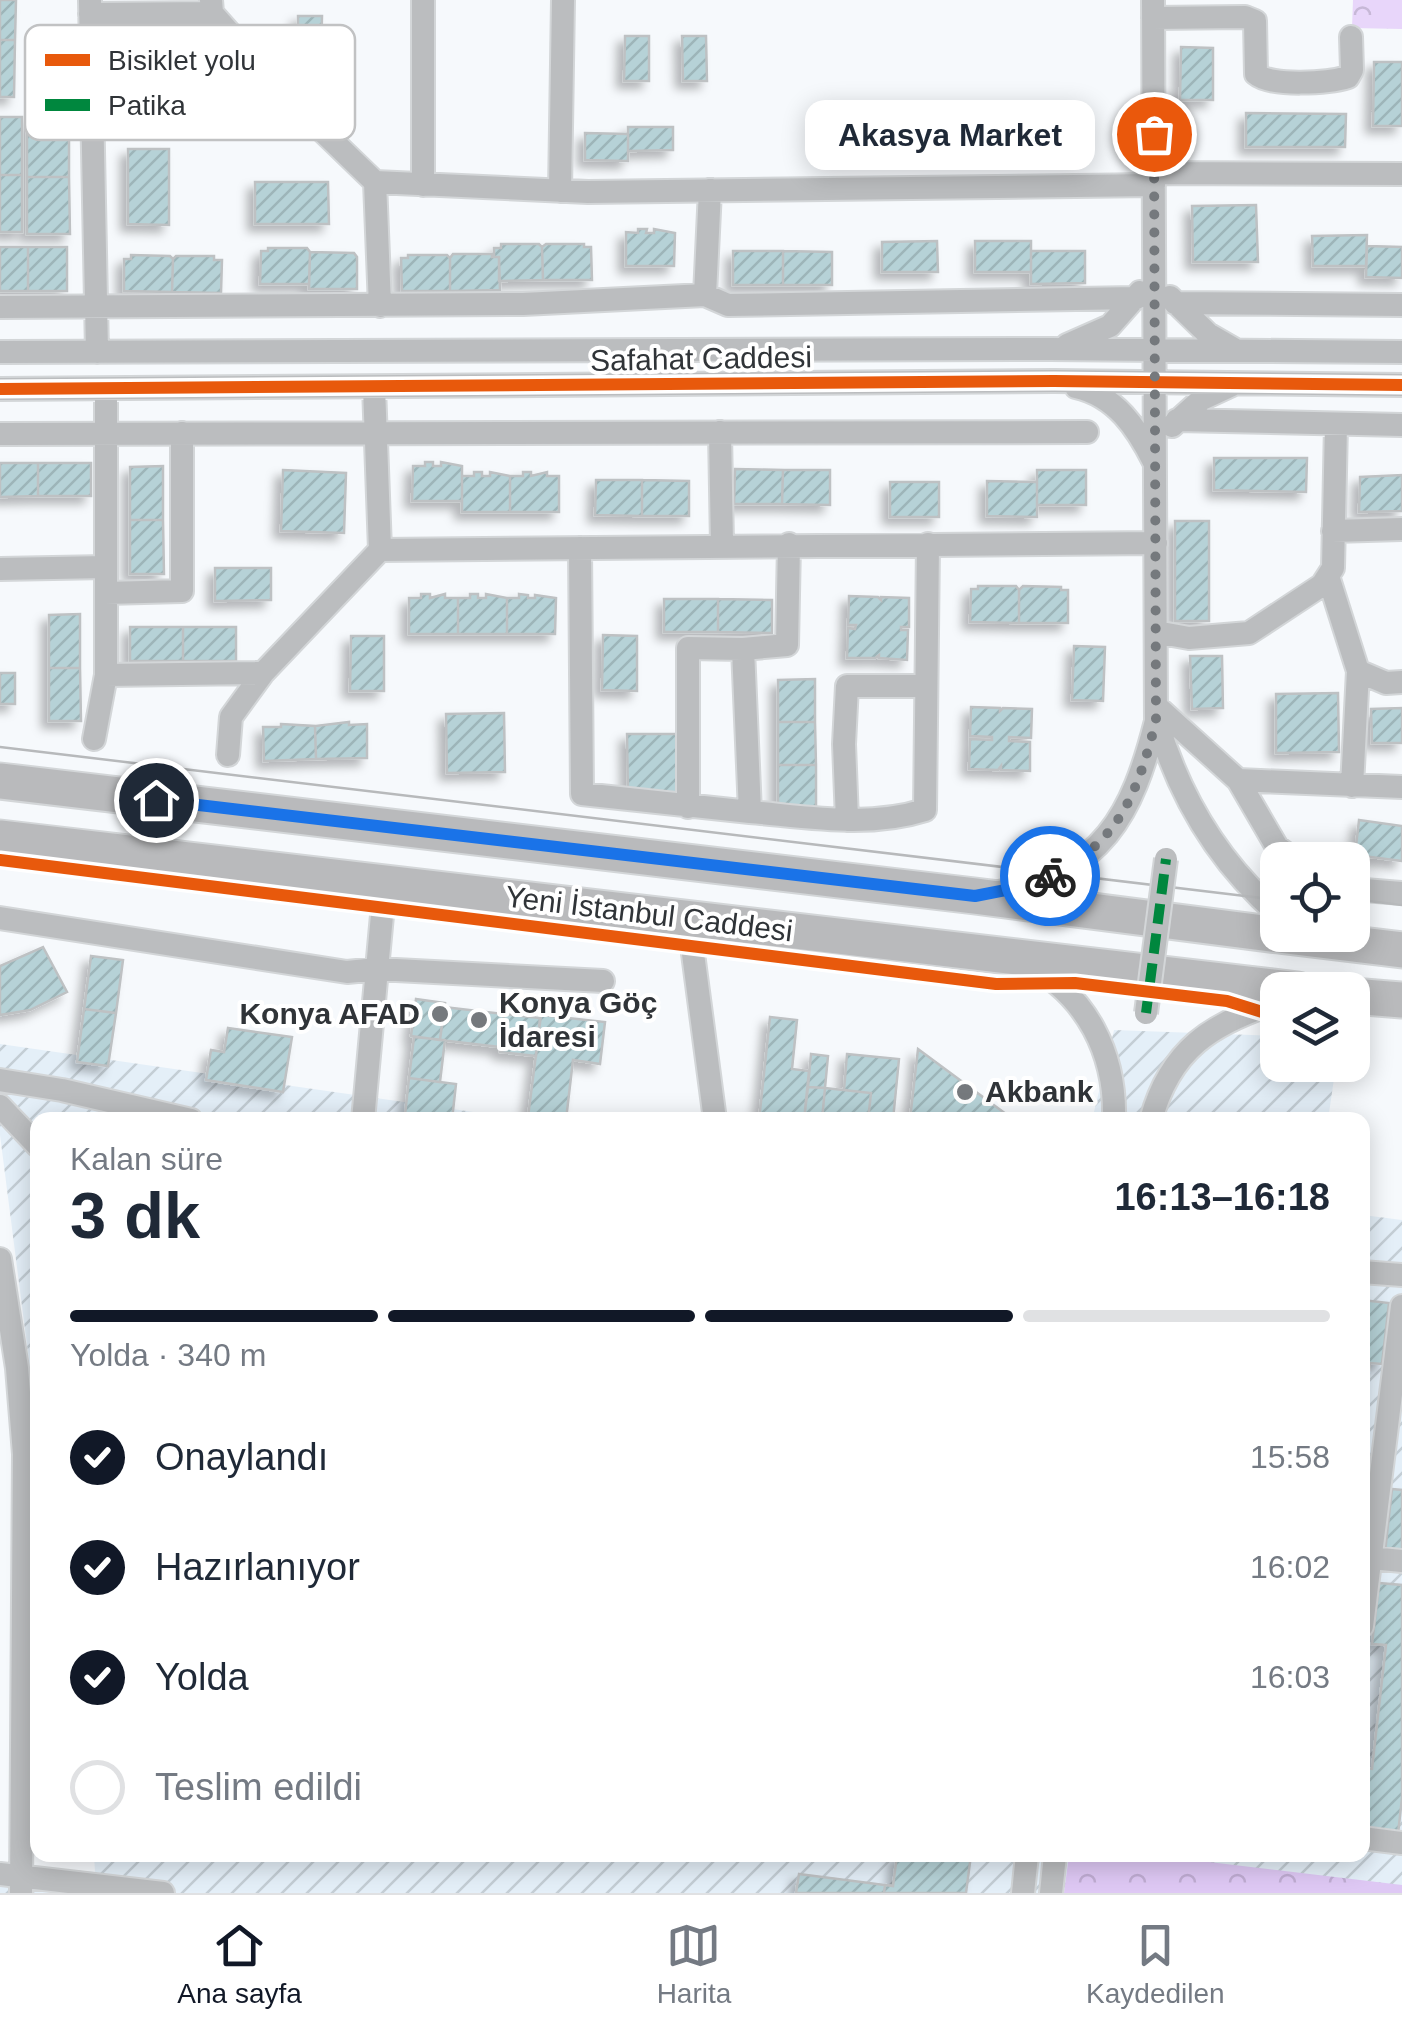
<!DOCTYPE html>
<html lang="tr">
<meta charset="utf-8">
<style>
body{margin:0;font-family:Arial,sans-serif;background:#f2f2f3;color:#1f2937;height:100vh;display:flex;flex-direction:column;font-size:38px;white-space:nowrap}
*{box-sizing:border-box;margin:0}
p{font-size:32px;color:#747a83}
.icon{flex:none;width:55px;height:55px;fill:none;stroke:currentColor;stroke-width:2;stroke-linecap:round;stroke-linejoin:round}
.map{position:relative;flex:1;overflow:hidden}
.side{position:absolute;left:30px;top:1112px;width:1340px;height:750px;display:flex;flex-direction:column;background:#fff;border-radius:20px;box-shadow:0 5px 25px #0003}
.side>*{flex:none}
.controls{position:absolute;left:1260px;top:842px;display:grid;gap:20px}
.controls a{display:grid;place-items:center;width:110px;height:110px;border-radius:20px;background:#fff;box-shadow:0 5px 25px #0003;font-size:50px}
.pin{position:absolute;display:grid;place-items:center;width:85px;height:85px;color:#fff;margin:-42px;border:5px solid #fff;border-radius:50%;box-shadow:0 2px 10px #0007}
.courier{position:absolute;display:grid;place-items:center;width:100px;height:100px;margin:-50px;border:8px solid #1a73e8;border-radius:50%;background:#fff;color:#222;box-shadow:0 2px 12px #0007}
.bubble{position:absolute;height:70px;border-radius:20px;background:#fff;box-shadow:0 5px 25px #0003;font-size:32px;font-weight:800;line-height:70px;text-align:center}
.summary em{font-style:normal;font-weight:800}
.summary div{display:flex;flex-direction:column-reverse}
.summary{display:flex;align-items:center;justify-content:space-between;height:170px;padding:0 40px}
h1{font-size:65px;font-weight:800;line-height:75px}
.bar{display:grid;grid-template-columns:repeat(4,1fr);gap:15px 10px;align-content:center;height:120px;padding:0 40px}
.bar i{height:12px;border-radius:8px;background:#e0e1e3}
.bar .current{background:#111827}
.bar p{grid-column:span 4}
ol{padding:0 40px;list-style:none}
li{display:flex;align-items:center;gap:30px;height:110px}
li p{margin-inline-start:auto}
li .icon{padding:10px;border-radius:50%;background:#111827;color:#fff;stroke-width:4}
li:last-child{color:#747a83}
li i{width:55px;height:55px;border:5px solid #e0e1e3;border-radius:50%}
.dock{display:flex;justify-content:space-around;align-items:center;height:140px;border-top:2px solid #e0e1e3;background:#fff;font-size:28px;color:#747a83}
.dock a{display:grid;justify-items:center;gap:5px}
.dock .current{color:#111827}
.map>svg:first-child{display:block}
.industrial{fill:url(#industrial-furrows)}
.forest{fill:url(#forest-crowns)}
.park{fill:url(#park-crowns)}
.building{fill:url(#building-hatch);stroke:#bec1c3;stroke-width:2.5;filter:url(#shadow)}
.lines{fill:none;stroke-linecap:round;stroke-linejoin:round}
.minor-casing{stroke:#d3d6d8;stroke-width:26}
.highway-casing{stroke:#d3d6d8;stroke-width:39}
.minor{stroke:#bbbdbf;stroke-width:22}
.highway{stroke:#b9babc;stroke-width:35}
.tram{stroke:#b7b9bb;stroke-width:2.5}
.minor-bridge-casing{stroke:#d3d6d8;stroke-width:26;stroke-linecap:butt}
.minor-bridge{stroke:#bbbdbf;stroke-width:22}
.quiet{stroke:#00873e;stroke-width:10;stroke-dasharray:20 10;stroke-linecap:butt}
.cycleway-casing{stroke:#fff;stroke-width:19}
.cycleway{stroke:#e8590c;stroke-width:12}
.done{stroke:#75797d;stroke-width:10;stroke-dasharray:0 18}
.route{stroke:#1a73e8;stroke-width:12}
.poi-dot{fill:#75797d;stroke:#fff;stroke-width:4}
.labels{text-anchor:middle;stroke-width:8;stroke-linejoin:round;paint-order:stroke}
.street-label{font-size:30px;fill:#303438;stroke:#fff}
.poi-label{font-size:30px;font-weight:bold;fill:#303438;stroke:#fff;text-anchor:start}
.key{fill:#fff;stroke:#c1c2c3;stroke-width:2.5}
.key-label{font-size:28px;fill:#303438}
</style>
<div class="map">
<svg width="1402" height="1893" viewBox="0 0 1402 1893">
<defs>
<pattern id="industrial-furrows" width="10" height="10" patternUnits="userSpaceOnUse" patternTransform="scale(2.5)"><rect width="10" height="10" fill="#e4eff8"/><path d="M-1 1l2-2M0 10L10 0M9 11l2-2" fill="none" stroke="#c4ced5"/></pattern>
<pattern id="forest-crowns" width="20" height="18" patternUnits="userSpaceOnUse" patternTransform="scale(2.5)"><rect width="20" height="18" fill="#dec8f4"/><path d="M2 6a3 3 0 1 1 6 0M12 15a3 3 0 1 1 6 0" fill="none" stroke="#bfacd2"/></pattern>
<pattern id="park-crowns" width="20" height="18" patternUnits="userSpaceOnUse" patternTransform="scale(2.5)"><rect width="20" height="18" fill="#e8d6fa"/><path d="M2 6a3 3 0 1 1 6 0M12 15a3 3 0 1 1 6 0" fill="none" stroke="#c7b8d7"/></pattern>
<pattern id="building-hatch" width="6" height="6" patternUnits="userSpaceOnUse" patternTransform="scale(2.5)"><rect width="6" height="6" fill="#b6d2d7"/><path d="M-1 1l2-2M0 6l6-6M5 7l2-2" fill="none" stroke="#9db5b9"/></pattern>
<filter id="shadow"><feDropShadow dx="-7" dy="7" stdDeviation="5" flood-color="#0004"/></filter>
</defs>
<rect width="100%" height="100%" fill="#f6f9fc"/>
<path class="industrial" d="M1114,1030L1277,1036L1278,1065H1336L1328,1120H1092Z
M0,1044L529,1120H38L37,1423L0,1135Z
M1363,1215L1402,1220V1893H0V1864L95,1872L94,1855H1362Z"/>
<path class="forest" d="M1069,1855H1150L1402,1885V1893H1064Z"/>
<path class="park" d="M1353,0H1402V29L1352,28Z"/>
<path class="building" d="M0,0H16L15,40H0Z
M298,16H322L321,61L298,60Z
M625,36H649V81H624Z
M682,36H706L707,81H683Z
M0,40H15L14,97H0Z
M1181,47L1213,48V100H1180Z
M1374,62H1402V126H1373Z
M1246,113L1346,114L1345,147H1246Z
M0,117H22V175H0Z
M27,119H69V177H27Z
M628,127H673V150L628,151Z
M585,133L628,134V161L585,160Z
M128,149H169V225L128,224Z
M0,175H22V232H0Z
M27,177H69L70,234H27Z
M255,182H328L329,224H255Z
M1256,205L1258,262H1193L1192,206Z
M638,229H647L646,233H654V229L675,233L674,266H626V232L638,233Z
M1367,235L1366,266H1313L1312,236Z
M937,241L938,272H882V242Z
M975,241H1031V272H975Z
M501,244H539L542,247L543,280L499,281V257H494V248H501Z
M546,244H584V247H591L592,280H543L542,247Z
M1367,246L1402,247V278L1366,277Z
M0,247H28V291H0Z
M28,247H67V291H28Z
M268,248H307L310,252L309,284H260L261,251H268Z
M733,251H783V285H733Z
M783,251L832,252V285H783Z
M1031,251H1085V283L1031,284Z
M310,252L354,253L357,257V289H309Z
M453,254H492V257H499L500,290L450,291V258Z
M131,255L170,256L173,259L172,292L124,291V259H131Z
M408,255H447L450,258V291H402L401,258H408Z
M176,256H214V260H222L221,293L172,292L173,259Z
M1214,458H1307L1306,492L1214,490Z
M425,462H433V466H441V462L462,466V501H412L413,466H425Z
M0,463H38V496L0,497Z
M38,463H91V496H38Z
M163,466V520H130V467Z
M735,469L783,470L782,504H734Z
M283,470L346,473L344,533L281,531Z
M783,470H830V505L782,504Z
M1037,470H1086V505H1037Z
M474,472H482V476H490V472L510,476V512H462V476H474Z
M523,472H531V476L547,472V476H559V512H510V476H523Z
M1402,475V511L1359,512L1360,477Z
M596,480H642V516L595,515Z
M642,480L689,481V516H642Z
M987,481L1037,482V517L987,516Z
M890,482H939V517H890Z
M130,520H163L164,574H130Z
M1175,521H1209V621H1175Z
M215,568H271V600L215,601Z
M978,586H1016L1019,590V623L970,622L971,589H978Z
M1023,586L1061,587V590H1068V623H1019V590Z
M421,594H430V598L445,594V598H458V634H409V598H421Z
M470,594H478V598H486V594L507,598V634H458V598H470Z
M519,594L528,595V598H535V595L556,598L555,634H507V598H519Z
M849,596L878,597L881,600V597L909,598V627H901V630H908L907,660L879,658V655L875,658H847L848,628L855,629L856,625H848Z
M664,599H718V632H664Z
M718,599L772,600V633L718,632Z
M80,614V668H49V615Z
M130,627H183V661H130Z
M183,627H236V661H183Z
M603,635L637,636V691L602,690Z
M351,636H384V691H350Z
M1074,646L1105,647L1103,701L1072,700Z
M1190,656H1222L1223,708L1192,709Z
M49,668H80L81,721H49Z
M0,673H15V704H0Z
M815,679V722H778V680Z
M1338,693L1339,752L1276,753V694Z
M971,707L1000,708V711L1003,708L1032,709L1031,738L1009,737V741L1030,742V771L1001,770V766L998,770L969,769L970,739L992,740V737L970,736Z
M1402,708V743H1372L1371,709Z
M504,713L505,772L447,773L446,714Z
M349,722V725L367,724V758L316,759L315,726Z
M778,722H815L816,765H778Z
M281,724L315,726L316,759L264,761L263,727H281Z
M627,734H685V793L628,794Z
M778,765H816V808H778Z
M1359,820L1402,826V861L1355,855Z
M43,947L67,992L30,1010L0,1015V966Z
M91,956L123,960L116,1013L84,1009Z
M416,999L445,1003L440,1040L411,1036Z
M444,1007L504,1014L500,1047L440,1040Z
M84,1009L116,1013L108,1066L77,1062Z
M504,1014L540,1018L536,1056L500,1052Z
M541,1015L605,1022L600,1064L573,1060L566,1120L528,1117Z
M770,1017L797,1020L792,1069L809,1071L804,1120H759Z
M228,1028L292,1037L283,1092L206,1080L211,1050L224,1052Z
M414,1037L445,1040L440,1082L409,1078Z
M918,1049L1014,1120L910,1119Z
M811,1054L828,1056L825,1088L808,1087Z
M847,1054L899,1059L893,1120H868L871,1093L844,1090Z
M409,1078L456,1084L452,1120L405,1115Z
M808,1087L825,1088L822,1120L804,1119Z
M825,1088L871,1093L868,1120H822Z
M1362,1300L1389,1303L1382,1364L1370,1363L1362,1424Z
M1362,1486H1368L1362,1534Z
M1392,1489L1402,1490V1554L1385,1552Z
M1379,1583L1402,1585V1798L1398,1834L1362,1830V1768L1372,1769L1386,1645L1372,1644Z
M897,1855H971L966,1893H884L885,1885L893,1886Z
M799,1874L885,1885L884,1893H796Z"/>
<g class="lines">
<defs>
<path id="minor" d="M90,0L97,352
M211,0L212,13L281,91L375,182L588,192L1154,185
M90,14L212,13
M1153,18L1245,17L1255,21L1256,74C1271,87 1329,83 1348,77L1352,70L1351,37
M1154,173L1402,174
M375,182L380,306
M423,185V0
M560,191L563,0
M705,295L710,190
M1170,297L1208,334L1234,349
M1175,303L1402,305
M0,307L523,304L705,295L728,305L1136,298
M1067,345L1110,326L1140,292
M0,352L1050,349L1402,352
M374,387L380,550
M1076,387C1116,396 1137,428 1154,462
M0,389L1054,381L1402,385
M1177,420L1402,425
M1172,426L1202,399L1232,385
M720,432L722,545
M0,434L1087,432
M1333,531L1402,529
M789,544L787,645L743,649L750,812C808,817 869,828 925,810L928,544
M580,548L582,794L750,812
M0,569L106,567
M1328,576L1358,671L1352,786
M106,593L182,591V433
M1156,632L1189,638L1249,633L1322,585L1333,568L1336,424
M1358,671L1386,683L1402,682
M106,675L263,673L380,550L1156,543
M1156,706L1238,780L1277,847L1295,860
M1157,721C1179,796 1218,862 1278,914
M94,739L106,675V389
M228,755L231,717L263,673
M1238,780L1402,787
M688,807V648L743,649
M847,820L844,744L847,686H926
M1352,889L1402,893
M999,892C1103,872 1132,815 1156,721L1153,0
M0,918L347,972L377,969L603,981
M692,919V946L715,1120
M1027,964C1087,995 1116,1054 1114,1120
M0,1080L62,1090L191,1120
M0,1106L38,1146
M363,1120L385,883
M1151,1120C1170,1049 1212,1023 1278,1002
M0,1259L17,1368L24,1454L21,1893
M1362,1272L1402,1275
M1362,1557L1402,1561
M1362,1626L1402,1306
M1362,1838L1402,1843
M0,1874L163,1893
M1023,1893L1027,1855
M1051,1893L1055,1855"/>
<path id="highway" d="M0,781L975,896L1278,935
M0,838L1298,990
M1278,935L1402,950
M1352,996L1402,1000"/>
</defs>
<use href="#minor" class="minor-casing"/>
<use href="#highway" class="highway-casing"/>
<use href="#minor" class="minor"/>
<use href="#highway" class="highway"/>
<path class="tram" d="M0,747L1278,900
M1352,899L1402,905"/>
<defs>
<path id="minor-bridge" d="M1146,1013L1166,859"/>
</defs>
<use href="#minor-bridge" class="minor-bridge-casing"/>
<use href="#minor-bridge" class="minor-bridge"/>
<path class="quiet" d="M1146,1013L1166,859"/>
<defs>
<path id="cycleway" d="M0,389L1054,381L1402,385
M0,860L996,984L1075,983L1227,1001L1278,1017"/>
</defs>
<use href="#cycleway" class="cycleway-casing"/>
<use href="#cycleway" class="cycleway"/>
</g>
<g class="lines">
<path class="done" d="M1050,876C1121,841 1137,793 1156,721L1154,134"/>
<path class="route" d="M156,800L975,896L1026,886L1050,876"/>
</g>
<g class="poi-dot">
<circle cx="440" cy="1014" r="10"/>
<circle cx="479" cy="1020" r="10"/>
<circle cx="965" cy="1092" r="10"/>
</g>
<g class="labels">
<g class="street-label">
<text transform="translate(701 359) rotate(-1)" y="10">Safahat Caddesi</text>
<text transform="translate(649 914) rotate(7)" y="10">Yeni İstanbul Caddesi</text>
</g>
<g class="poi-label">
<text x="499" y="1013">Konya Göç<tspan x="499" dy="34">İdaresi</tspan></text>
<text x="420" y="1024" text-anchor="end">Konya AFAD</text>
<text x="985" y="1102">Akbank</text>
</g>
</g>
<rect x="25" y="25" width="330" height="115" rx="15" class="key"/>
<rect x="45" y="54" width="45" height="12" fill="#e8590c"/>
<rect x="45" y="99" width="45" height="12" fill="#00873e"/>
<g class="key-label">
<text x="108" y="70">Bisiklet yolu</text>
<text x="108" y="115">Patika</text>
</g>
</svg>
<div class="controls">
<a><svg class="icon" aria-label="locate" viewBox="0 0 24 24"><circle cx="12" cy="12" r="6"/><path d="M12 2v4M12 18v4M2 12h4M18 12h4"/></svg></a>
<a><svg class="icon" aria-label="layers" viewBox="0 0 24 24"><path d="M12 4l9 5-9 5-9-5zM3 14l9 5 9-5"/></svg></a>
</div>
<div class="pin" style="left:1154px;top:134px;background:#ea580c"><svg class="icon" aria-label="bag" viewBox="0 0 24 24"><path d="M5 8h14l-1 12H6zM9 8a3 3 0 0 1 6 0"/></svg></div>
<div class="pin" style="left:156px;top:800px;background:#1f2937"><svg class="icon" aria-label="home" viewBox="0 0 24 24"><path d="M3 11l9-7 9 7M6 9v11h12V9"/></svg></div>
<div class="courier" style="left:1050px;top:876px"><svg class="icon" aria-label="bike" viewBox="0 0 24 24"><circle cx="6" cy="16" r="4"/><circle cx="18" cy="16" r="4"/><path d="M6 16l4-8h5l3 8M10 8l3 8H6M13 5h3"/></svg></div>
<div class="bubble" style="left:805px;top:100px;width:290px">Akasya Market</div>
<section class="side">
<div class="summary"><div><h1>3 dk</h1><p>Kalan süre</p></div><em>16:13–16:18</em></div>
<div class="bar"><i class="current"></i><i class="current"></i><i class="current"></i><i></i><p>Yolda · 340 m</p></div>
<ol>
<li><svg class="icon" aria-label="check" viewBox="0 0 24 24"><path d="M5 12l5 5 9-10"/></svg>Onaylandı<p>15:58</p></li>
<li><svg class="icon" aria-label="check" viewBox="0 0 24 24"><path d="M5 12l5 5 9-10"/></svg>Hazırlanıyor<p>16:02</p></li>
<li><svg class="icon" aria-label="check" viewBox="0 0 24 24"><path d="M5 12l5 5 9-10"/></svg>Yolda<p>16:03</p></li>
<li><i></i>Teslim edildi</li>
</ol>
</section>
</div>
<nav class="dock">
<a class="current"><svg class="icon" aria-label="home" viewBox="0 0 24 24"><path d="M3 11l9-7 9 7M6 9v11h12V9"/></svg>Ana sayfa</a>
<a><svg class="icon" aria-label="map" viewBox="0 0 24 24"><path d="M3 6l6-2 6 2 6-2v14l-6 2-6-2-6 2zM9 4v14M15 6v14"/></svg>Harita</a>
<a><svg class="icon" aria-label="saved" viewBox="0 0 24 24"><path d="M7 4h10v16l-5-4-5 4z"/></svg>Kaydedilen</a>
</nav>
